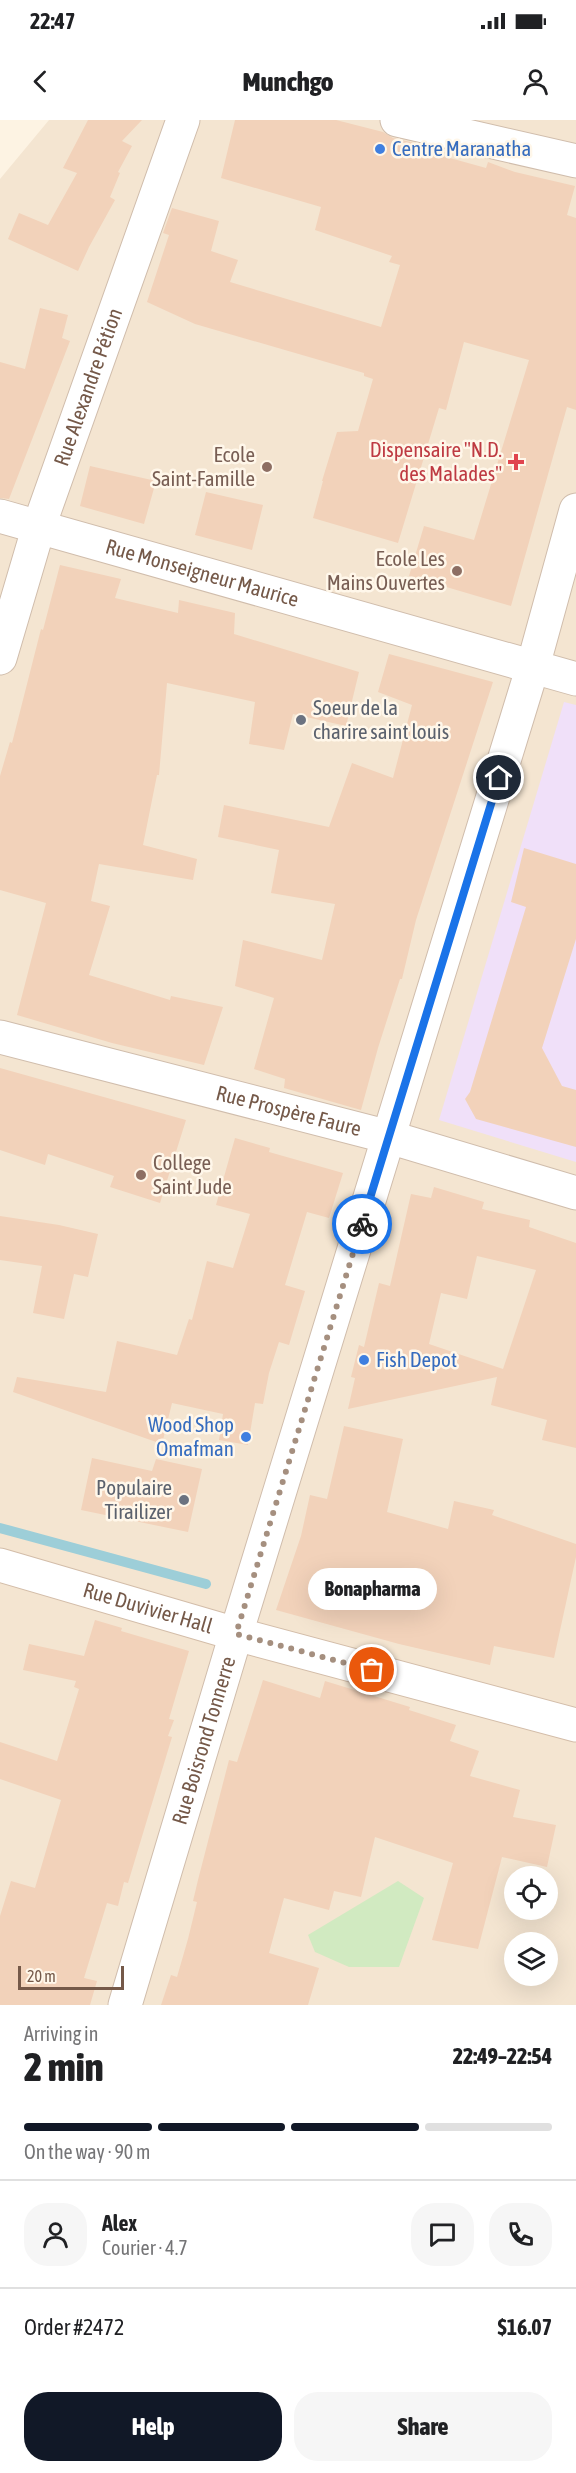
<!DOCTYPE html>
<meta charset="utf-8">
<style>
body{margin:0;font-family:"Asap Condensed",sans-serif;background:#f6f6f6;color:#202124;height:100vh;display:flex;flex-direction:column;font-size:22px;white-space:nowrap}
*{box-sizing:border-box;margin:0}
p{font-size:20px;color:#757577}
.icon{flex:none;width:33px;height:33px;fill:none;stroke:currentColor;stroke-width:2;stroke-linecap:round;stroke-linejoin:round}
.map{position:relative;height:1885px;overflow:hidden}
.details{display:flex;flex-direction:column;background:#fff;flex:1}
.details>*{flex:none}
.controls{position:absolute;left:504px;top:1746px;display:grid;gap:12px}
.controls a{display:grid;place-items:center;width:54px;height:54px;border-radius:50%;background:#fff;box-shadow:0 6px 24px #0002;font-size:30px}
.scale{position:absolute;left:18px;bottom:15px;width:106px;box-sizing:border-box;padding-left:6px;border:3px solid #755949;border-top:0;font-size:16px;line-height:21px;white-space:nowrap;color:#755949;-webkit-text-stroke:4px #fff7ea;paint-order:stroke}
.pin{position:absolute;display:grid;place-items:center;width:51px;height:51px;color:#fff;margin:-26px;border:3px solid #fff;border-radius:50%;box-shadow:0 2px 6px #0007}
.courier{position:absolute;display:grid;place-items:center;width:60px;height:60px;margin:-30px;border:4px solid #1a73e8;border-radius:50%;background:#fff;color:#222;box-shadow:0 2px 8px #0007}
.bubble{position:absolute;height:42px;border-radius:21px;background:#fff;box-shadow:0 6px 24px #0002;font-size:20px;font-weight:800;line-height:42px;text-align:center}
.headline em{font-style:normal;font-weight:800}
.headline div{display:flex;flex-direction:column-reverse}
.headline{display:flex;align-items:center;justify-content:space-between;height:102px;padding:0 24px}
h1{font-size:39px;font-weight:800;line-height:45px}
.bar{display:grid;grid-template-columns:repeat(4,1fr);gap:9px 6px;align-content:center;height:72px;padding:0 24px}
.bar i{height:8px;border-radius:4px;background:#e0e0e0}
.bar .selected{background:#111827}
.bar p{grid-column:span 4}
.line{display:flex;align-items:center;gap:15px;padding:0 24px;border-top:2px solid #e0e0e0}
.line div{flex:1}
.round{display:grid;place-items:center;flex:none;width:63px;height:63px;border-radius:24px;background:#f6f6f6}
.action{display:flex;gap:12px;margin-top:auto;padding:12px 24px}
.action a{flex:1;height:69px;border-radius:24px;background:#111827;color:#fff;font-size:24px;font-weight:800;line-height:69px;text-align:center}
.action a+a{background:#f6f6f6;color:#202124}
.status{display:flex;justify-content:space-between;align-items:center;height:42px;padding:0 30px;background:#fff;direction:ltr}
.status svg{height:16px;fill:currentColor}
header{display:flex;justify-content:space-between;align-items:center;height:78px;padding:0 24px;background:#fff;font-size:27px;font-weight:800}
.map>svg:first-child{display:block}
.residential{fill:#f4e5d1;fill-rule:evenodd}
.education{fill:#f0e0f9}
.green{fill:#d1eac1}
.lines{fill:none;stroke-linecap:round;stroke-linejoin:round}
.stream{stroke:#9dced8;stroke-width:10}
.building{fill:#f2d2ba;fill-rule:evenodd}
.street-casing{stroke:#d0bdac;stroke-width:35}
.secondary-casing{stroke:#d3bda9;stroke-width:35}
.street{stroke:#fff;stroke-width:33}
.secondary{stroke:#fff;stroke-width:33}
.done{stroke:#a58f7f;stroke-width:6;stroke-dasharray:0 10.8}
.route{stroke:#1a73e8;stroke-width:8}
.shop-dot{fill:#3f7fe0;stroke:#fff7ea;stroke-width:2}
.health-dot{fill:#e0444e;stroke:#fff7ea;stroke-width:2}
.education-dot{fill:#8d6e63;stroke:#fff7ea;stroke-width:2}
.worship-dot{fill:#6b7280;stroke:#fff7ea;stroke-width:2}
.labels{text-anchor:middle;stroke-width:5;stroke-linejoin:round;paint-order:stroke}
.shop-label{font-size:21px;fill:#366cbe;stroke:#fff7ea;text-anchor:start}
.street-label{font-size:21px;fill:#755949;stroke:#fff7ea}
.health-label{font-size:21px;fill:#be3a42;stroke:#fff7ea;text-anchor:end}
.education-label{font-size:21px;fill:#785e54;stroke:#fff7ea;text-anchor:end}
.worship-label{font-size:21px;fill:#5b616d;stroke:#fff7ea;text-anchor:start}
</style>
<div class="status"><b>22:47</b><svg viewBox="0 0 49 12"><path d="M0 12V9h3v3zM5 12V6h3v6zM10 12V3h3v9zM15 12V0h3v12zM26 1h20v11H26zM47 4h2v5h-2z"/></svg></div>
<header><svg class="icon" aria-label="back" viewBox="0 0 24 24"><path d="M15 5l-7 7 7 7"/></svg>Munchgo<svg class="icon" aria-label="person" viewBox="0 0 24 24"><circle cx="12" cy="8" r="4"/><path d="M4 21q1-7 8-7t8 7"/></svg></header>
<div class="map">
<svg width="576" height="1885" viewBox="0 0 576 1885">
<rect width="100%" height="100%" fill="#fdf3e3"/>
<path class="residential" d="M49,0H576V1885H0V59ZM514,1756H548V1790H514ZM514,1822H548V1856H514Z"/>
<path class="education" d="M564,582L576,585V1042L439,1000Z"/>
<path class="green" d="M398,1761L424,1778L399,1847H349L315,1832L308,1815Z"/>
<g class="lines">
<path class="stream" d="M0,1408L206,1464"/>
</g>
<path class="building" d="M88,0H142L122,21L132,26L118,52L120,53L110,77L115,80L89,127L78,151L8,119L19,93L48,105L77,53L63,48Z
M235,0H336L383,12L393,18L423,25L421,30L486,48L488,42L515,52L575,66L567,95L576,98V290L567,287L511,486L409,456L424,406L474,420L529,240L464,222L446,290L439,288L398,423L313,398L323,361H322L337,312L358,311L373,259L364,256V253L195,204L147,182L169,115L163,113L172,88L219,101L211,131L238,140L230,162L381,207L400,145L389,142L392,136L315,110L321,87L221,58Z
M40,188L68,195L62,218L70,221L9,379L0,378V242L25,249Z
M90,346L156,361L144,404L80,386Z
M206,372L263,385L252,430L195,415Z
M60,445L121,459L115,478L178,493L179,480L235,493L234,514L359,552L346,606L293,594L284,630L249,624L255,582L167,563L159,655H157L143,725L197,739L193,760L99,744L91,781L110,786L89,855L170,880L171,876L223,887L204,945L112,923L17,895L46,783L0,770V656L10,622L12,623L41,509L43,510Z
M389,534L493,562L416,800L402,859H400L378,928L361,990L284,968L285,959L254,949L274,878L235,866L243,820L322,840L335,784L271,773L279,730L218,717L224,685L329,707L352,643L393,658L412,585L378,572Z
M524,728L576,744V819L542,928L562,966L576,970V1027L476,999L465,979L470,972L526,787L511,782Z
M0,948L186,1000L160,1083L110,1067L114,1056L48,1034L45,1045L0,1030Z
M235,1018L270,1028L269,1032L343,1053L329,1098L307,1092L285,1165L305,1171L289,1225L279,1222L269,1253L263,1284L255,1283L248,1325L219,1320L223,1294L172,1283L162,1324L13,1272L17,1257L106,1272L117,1221L177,1235L189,1199L192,1200L207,1141L233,1148L250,1094L216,1085Z
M434,1067L484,1082L482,1089L530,1100L529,1107L576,1123V1328L542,1320L547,1300L491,1285L497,1257L348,1289L355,1258L351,1257L359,1225L364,1227L379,1163L390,1166L411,1074L431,1078ZM477,1136L536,1150L503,1249L429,1224L441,1173L467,1179Z
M0,1096L59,1105L98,1114L88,1157L74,1154L64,1199L33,1193L42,1146L0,1140Z
M344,1306L403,1319L387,1392L448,1409L454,1381L494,1390L492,1395L576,1424V1437L554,1538L494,1526L490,1545L399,1524L276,1490L301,1416L310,1375L327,1379Z
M92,1338L152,1351L156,1339L202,1349L188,1412L81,1390Z
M95,1500L122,1508L121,1511L189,1531L169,1599L174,1600L168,1616L172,1617L128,1763L124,1762L118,1786L107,1783L84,1858L97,1861L90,1885H0V1796L11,1761L35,1768L61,1680L0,1659V1622L57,1641L79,1569L74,1567L76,1561L23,1550L29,1524L84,1536Z
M263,1560L320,1578L325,1561L410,1587L409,1590L456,1605L450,1621L479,1631L470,1656L520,1670L513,1697L556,1705L547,1747L502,1737L478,1829L432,1820L453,1743L375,1717L361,1777L334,1771L329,1790L284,1778L269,1833L319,1848L308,1885H161L171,1855L177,1857L188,1819L197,1782L193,1781L198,1760L229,1640L237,1642Z"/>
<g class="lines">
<defs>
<g id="street">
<path d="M397,0L576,41"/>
<path id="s1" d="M0,396L576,559"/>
<path id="s2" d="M0,538L39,406L183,0"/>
<path id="s3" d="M0,917L389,1017L576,1073"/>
<path id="s4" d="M125,1885L236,1514L533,546L576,390"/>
</g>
<g id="secondary">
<path id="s5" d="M0,1445L236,1514L576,1605"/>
</g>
</defs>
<use href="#street" class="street-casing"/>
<use href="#secondary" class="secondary-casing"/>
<use href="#street" class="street"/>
<use href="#secondary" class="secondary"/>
</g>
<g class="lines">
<path class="done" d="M362,1104L236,1514L372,1550"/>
<path class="route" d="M362,1104L499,658"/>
</g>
<g class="shop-dot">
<circle cx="380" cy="29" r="6"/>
<circle cx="364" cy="1240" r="6"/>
<circle cx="246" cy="1317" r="6"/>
</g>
<path class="health-dot" d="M513 333h6v6h6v6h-6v6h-6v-6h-6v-6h6z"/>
<g class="education-dot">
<circle cx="267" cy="347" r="6"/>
<circle cx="457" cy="451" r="6"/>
<circle cx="141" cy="1055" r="6"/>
</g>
<g class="worship-dot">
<circle cx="301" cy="600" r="6"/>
<circle cx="184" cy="1380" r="6"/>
</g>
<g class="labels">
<g class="shop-label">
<text x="392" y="36">Centre Maranatha</text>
<text x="376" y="1247">Fish Depot</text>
<text x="234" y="1312" text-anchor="end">Wood Shop<tspan x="234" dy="24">Omafman</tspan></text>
</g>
<g class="street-label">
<text dy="7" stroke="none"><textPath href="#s2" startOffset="285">Rue Alexandre Pétion</textPath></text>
<text dy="7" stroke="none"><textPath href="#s1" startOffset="210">Rue Monseigneur Maurice</textPath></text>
<text dy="7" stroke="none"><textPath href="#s3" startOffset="298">Rue Prospère Faure</textPath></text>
<text dy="7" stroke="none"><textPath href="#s5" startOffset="154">Rue Duvivier Hall</textPath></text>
<text dy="7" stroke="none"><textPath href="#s4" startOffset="276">Rue Boisrond Tonnerre</textPath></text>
</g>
<g class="health-label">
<text x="502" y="337">Dispensaire "N.D.<tspan x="502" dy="24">des Malades"</tspan></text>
</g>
<g class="education-label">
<text x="255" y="342">Ecole<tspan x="255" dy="24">Saint-Famille</tspan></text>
<text x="445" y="446">Ecole Les<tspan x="445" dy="24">Mains Ouvertes</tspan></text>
<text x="153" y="1050" text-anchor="start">College<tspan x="153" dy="24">Saint Jude</tspan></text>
</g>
<g class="worship-label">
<text x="313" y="595">Soeur de la<tspan x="313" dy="24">charire saint louis</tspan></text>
<text x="172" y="1375" text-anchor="end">Populaire<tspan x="172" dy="24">Tirailizer</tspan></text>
</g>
</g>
</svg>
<div class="controls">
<a><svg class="icon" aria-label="locate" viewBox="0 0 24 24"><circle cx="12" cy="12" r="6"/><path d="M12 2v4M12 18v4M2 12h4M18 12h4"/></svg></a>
<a><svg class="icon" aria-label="layers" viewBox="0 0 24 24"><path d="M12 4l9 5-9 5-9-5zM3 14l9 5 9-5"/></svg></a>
</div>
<div class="scale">20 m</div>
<div class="pin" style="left:372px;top:1550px;background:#ea580c"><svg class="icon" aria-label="bag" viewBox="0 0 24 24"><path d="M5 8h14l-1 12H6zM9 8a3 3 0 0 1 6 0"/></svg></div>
<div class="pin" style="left:499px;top:658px;background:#1f2937"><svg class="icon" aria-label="home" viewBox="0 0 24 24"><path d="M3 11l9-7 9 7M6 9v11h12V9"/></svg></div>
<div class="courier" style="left:362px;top:1104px"><svg class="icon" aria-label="bike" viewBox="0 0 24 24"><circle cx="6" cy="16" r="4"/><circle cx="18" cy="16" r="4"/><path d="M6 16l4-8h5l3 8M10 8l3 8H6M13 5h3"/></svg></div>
<div class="bubble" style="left:308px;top:1448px;width:129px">Bonapharma</div>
</div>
<section class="details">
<div class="headline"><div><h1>2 min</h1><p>Arriving in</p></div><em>22:49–22:54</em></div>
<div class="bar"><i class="selected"></i><i class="selected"></i><i class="selected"></i><i></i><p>On the way · 90 m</p></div>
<div class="line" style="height:108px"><a class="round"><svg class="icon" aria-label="person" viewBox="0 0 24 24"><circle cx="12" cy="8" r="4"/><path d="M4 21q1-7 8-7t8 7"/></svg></a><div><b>Alex</b><p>Courier · 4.7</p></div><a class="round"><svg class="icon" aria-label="chat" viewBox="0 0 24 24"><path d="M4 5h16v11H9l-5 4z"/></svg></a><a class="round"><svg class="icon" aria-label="phone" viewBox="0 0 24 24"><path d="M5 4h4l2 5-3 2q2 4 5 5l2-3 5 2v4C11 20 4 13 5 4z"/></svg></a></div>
<div class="line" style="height:78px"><div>Order #2472</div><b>$16.07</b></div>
<div class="action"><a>Help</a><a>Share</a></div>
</section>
